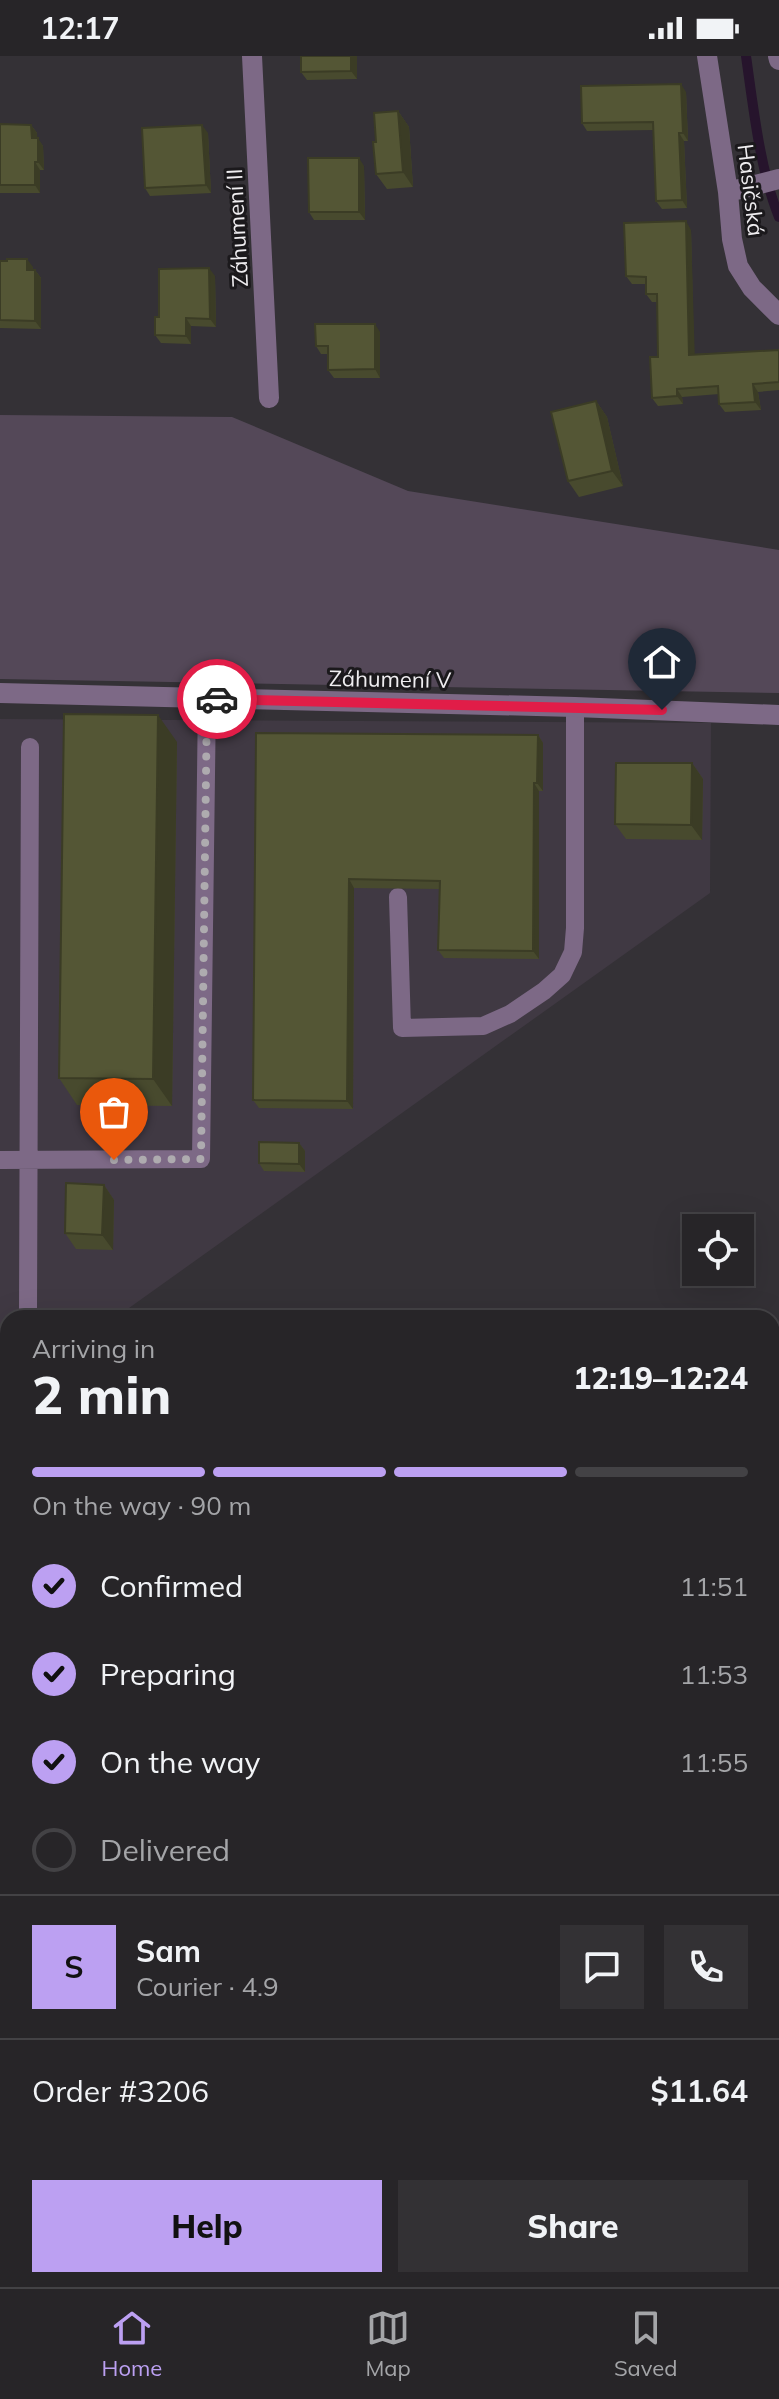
<!DOCTYPE html>
<meta charset="utf-8">
<style>
body{margin:0;font-family:Mulish,sans-serif;background:#333134;color:#f1f3f6;height:100vh;display:flex;flex-direction:column;font-size:30px;white-space:nowrap}
*{box-sizing:border-box;margin:0}
p{font-size:26px;color:#a4a5a8}
.icon{flex:none;width:44px;height:44px;fill:none;stroke:currentColor;stroke-width:2;stroke-linecap:round;stroke-linejoin:round}
.map{position:relative;flex:1;overflow:hidden}
.side{position:absolute;left:0px;top:1254px;width:780px;height:978px;display:flex;flex-direction:column;background:#272528;border-radius:24px 24px 0 0;box-shadow:0 8px 32px #0002,0 0 0 2px #434245}
.side>*{flex:none}
.tools{position:absolute;left:682px;top:1158px;display:grid;gap:16px}
.tools a{display:grid;place-items:center;width:72px;height:72px;border-radius:0px;background:#272528;box-shadow:0 8px 32px #0002,0 0 0 2px #434245;font-size:40px}
.pin{position:absolute;display:grid;place-items:center;width:68px;height:68px;color:#fff;margin:-82px -34px;border-radius:50% 50% 50% 0;rotate:-45deg;box-shadow:0 0 8px #0007}
.pin .icon{rotate:45deg}
.courier{position:absolute;display:grid;place-items:center;width:80px;height:80px;margin:-40px;border:6px solid #e11d48;border-radius:50%;background:#fff;color:#222;box-shadow:0 2px 10px #0007}
.headline em{font-style:normal;font-weight:800}
.headline div{display:flex;flex-direction:column-reverse}
.headline{display:flex;align-items:center;justify-content:space-between;height:136px;padding:0 32px}
h1{font-size:52px;font-weight:800;line-height:60px}
.bar{display:grid;grid-template-columns:repeat(4,1fr);gap:12px 8px;align-content:center;height:96px;padding:0 32px}
.bar i{height:10px;border-radius:6px;background:#434245}
.bar .active{background:#bca0f2}
.bar p{grid-column:span 4}
.line{display:flex;align-items:center;gap:20px;padding:0 32px;border-top:2px solid #434245}
.line div{flex:1}
.round{display:grid;place-items:center;flex:none;width:84px;height:84px;border-radius:0px;background:#333134}
ol{padding:0 32px;list-style:none}
li{display:flex;align-items:center;gap:24px;height:88px}
li p{margin-inline-start:auto}
li .icon{padding:8px;border-radius:50%;background:#bca0f2;color:#111;stroke-width:4}
li:last-child{color:#a4a5a8}
li i{width:44px;height:44px;border:4px solid #434245;border-radius:50%}
.cta{display:flex;gap:16px;margin-top:auto;padding:16px 32px}
.cta a{flex:1;height:92px;border-radius:0px;background:#bca0f2;color:#111;font-size:32px;font-weight:800;line-height:92px;text-align:center}
.cta a+a{background:#333134;color:#f1f3f6}
.status{display:flex;justify-content:space-between;align-items:center;height:56px;padding:0 40px;background:#272528;direction:ltr}
.status svg{height:22px;fill:currentColor}
.menu{display:flex;justify-content:space-around;align-items:center;height:112px;border-top:2px solid #434245;background:#272528;font-size:22px;color:#a4a5a8}
.menu a{display:grid;justify-items:center;gap:4px}
.menu .active{color:#bca0f2}
.map>svg:first-child{display:block}
.built{fill:#403943}
.green{fill:#544858}
.water{fill:#26142c}
.lines{fill:none;stroke-linecap:round;stroke-linejoin:round}
.stream{stroke:#26142c;stroke-width:10}
.path{stroke:#918f93;stroke-width:5;stroke-dasharray:4 6;stroke-linecap:butt}
.lane{stroke:#7d6986;stroke-width:18}
.street{stroke:#7d6986;stroke-width:20}
.primary{stroke:#c89ed9;stroke-width:20}
.rail{stroke:#b7b5b8;stroke-width:6;stroke-dasharray:10 10;stroke-linecap:butt}
.wall{fill:#484a2e}
.shaded-wall{fill:#3b3c25}
.building{fill:#545635;stroke:#3b3c25;stroke-width:2}
.done{stroke:#aeabaf;stroke-width:8;stroke-dasharray:0 14.4}
.route{stroke:#e11d48;stroke-width:10}
.labels{text-anchor:middle;stroke-width:6;stroke-linejoin:round;paint-order:stroke}
.street-label{font-size:22px;fill:#efedf0;stroke:#1b191c}
</style>
<div class="status"><b>12:17</b><svg viewBox="0 0 49 12"><path d="M0 12V9h3v3zM5 12V6h3v6zM10 12V3h3v9zM15 12V0h3v12zM26 1h20v11H26zM47 4h2v5h-2z"/></svg></div>
<div class="map">
<svg width="779" height="2231" viewBox="0 0 779 2231">
<rect width="100%" height="100%" fill="#343136"/>
<path class="built" d="M0,663L711,667L710,837L115,1262H8V1339L0,1344Z
M0,1905H8V2191L0,2195Z
M772,2204L779,2208V2231H602L618,2224H772Z
M92,2224H215L200,2231H76Z"/>
<path class="green" d="M0,359L232,361L408,435L779,494V637L0,623Z
M779,1324V1393L772,1398V1329Z
M779,1477V1539L772,1544V1482Z
M779,1566V1646L772,1651V1570Z
M0,1659H8V1731H0Z
M0,1802H8V1852H0Z
M8,2191V2224H92L76,2231H0V2195Z
M505,2224H618L602,2231H488Z"/>
<path class="water" d="M779,1393V1477L772,1482V1398Z
M0,1731H8V1802H0Z"/>
<g class="lines">
<path class="stream" d="M746,0C753,49 760,115 779,161
M0,2178L8,2174"/>
<path class="path" d="M772,1387L779,1382
M0,1655L8,1654
M772,2112L773,2116L779,2117
M772,2182L779,2179
M664,2231L679,2224"/>
<path class="lane" d="M398,841L402,972L483,970L510,958L544,935L562,919L573,896L575,872V651
M0,1104L201,1103L207,642
M28,1256L30,691
M772,1552L779,1547
M0,1862L8,1861"/>
<path class="street" d="M252,0L269,342
M707,0L728,136L732,183L738,210L752,232L779,259
M778,0L779,4
M728,136L779,123
M0,637L575,651L779,659"/>
<path class="primary" d="M772,2061L779,2058
M381,2231L396,2224"/>
<path class="rail" d="M772,1944L779,1941
M138,2231L154,2224"/>
</g>
<path class="wall" d="M357,0V23L307,24L301,16Z
M686,36L688,85H684L687,152L662,153L656,145L654,74L587,75L582,67Z
M398,55L409,71L413,131L387,133L376,118V86Z
M0,68L31,69L37,77V82L43,90L44,114H40V137H0Z
M208,77L211,137L150,140L145,132Z
M364,110L365,164H314L309,156Z
M691,174L694,298L779,294V334L758,336L761,354L725,356L719,348V338L682,341L683,348L658,350L652,342L658,301L657,246H652L646,238V228H632L626,220Z
M0,205L33,211V214H35L41,222V273L0,272Z
M215,220L216,271L191,270V288L161,287L155,279L159,261Z
M380,276V322H334L328,314V298H321L316,290Z
M596,345L607,361L623,430L579,441L568,425Z
M256,677L538,679L543,687V735H539V903L444,902L438,894L440,833L354,832L353,1053L259,1052L253,1044Z
M177,686L172,1050L77,1049L59,1022Z
M692,707L703,723L702,784L626,783L615,768Z
M299,1087L305,1095V1116L264,1115L259,1107Z
M104,1129L114,1144L113,1194L76,1193L65,1177Z"/>
<path class="shaded-wall" d="M351,0H357V23L351,15Z
M681,28L686,36L688,85L683,77Z
M398,55L409,71L413,131L403,116Z
M31,69L37,77L38,90L32,82Z
M202,69L208,77L211,137L206,129Z
M679,77L684,85L687,152L682,144Z
M38,82L43,90L44,114L38,106Z
M359,102L364,110L365,164L359,156Z
M35,106L40,114V137L35,129Z
M686,165L691,174L695,307L689,299Z
M27,203L33,211V222L27,214Z
M209,212L215,220L216,271L210,263Z
M35,214L41,222V273L35,265Z
M186,262L191,270V288L186,280Z
M375,268L380,276V322L375,313Z
M753,328L758,336L761,354L755,346Z
M677,333L682,341L683,348L677,340Z
M596,345L607,361L623,430L612,415Z
M158,659L177,686L172,1050L153,1023Z
M538,679L543,687V735L537,727Z
M692,707L703,723L702,784L691,769Z
M534,727L539,735V903L533,895Z
M349,823L354,832L353,1053L347,1045Z
M299,1087L305,1095V1116L299,1108Z
M104,1129L114,1144L113,1194L102,1179Z"/>
<path class="building" d="M301,0H351V15L301,16Z
M681,28L683,77H679L682,144L656,145L653,66L582,67L581,30Z
M398,55L403,116L376,118L373,86H376L374,57Z
M0,68L31,69L32,82H38V106H35V129H0Z
M202,69L206,129L145,132L142,72Z
M308,102H359V156H309Z
M686,165L689,299L779,294V326L753,328L755,346L719,348L718,330L677,333V340L652,342L650,301H658L657,238H646V221L626,220L624,167Z
M7,203H27V214H35V265L0,264V205H7Z
M209,212L210,263L186,262V280L155,279V261H159V213Z
M315,268H375V313L328,314V290H316Z
M596,345L612,415L568,425L551,356Z
M64,658L158,659L153,1023L59,1022Z
M256,677L538,679L537,727H534L533,895L438,894L440,825L349,823L347,1045L253,1044Z
M616,707H692L691,769L615,768Z
M259,1086L299,1087V1108L259,1107Z
M66,1127L104,1129L102,1179L65,1177Z"/>
<g class="lines">
<path class="done" d="M114,1104L201,1103L207,642L217,643"/>
<path class="route" d="M217,643L662,654"/>
</g>
<g class="labels">
<g class="street-label">
<text transform="translate(751 134) rotate(83)" y="8">Hasičská</text>
<text transform="translate(237 172) rotate(-93)" y="8">Záhumení II</text>
<text transform="translate(390 623) rotate(1)" y="8">Záhumení V</text>
</g>
</g>
</svg>
<div class="tools">
<a><svg class="icon" aria-label="locate" viewBox="0 0 24 24"><circle cx="12" cy="12" r="6"/><path d="M12 2v4M12 18v4M2 12h4M18 12h4"/></svg></a>
</div>
<div class="pin" style="left:114px;top:1104px;background:#ea580c"><svg class="icon" aria-label="bag" viewBox="0 0 24 24"><path d="M5 8h14l-1 12H6zM9 8a3 3 0 0 1 6 0"/></svg></div>
<div class="pin" style="left:662px;top:654px;background:#1f2937"><svg class="icon" aria-label="home" viewBox="0 0 24 24"><path d="M3 11l9-7 9 7M6 9v11h12V9"/></svg></div>
<div class="courier" style="left:217px;top:643px"><svg class="icon" aria-label="car" viewBox="0 0 24 24"><path d="M5 17H2v-5l4-1 3-4h7l3 4 3 1v5h-3M9 17h6M6 11h13"/><circle cx="7" cy="17" r="2"/><circle cx="17" cy="17" r="2"/></svg></div>
<section class="side">
<div class="headline"><div><h1>2 min</h1><p>Arriving in</p></div><em>12:19–12:24</em></div>
<div class="bar"><i class="active"></i><i class="active"></i><i class="active"></i><i></i><p>On the way · 90 m</p></div>
<ol>
<li><svg class="icon" aria-label="check" viewBox="0 0 24 24"><path d="M5 12l5 5 9-10"/></svg>Confirmed<p>11:51</p></li>
<li><svg class="icon" aria-label="check" viewBox="0 0 24 24"><path d="M5 12l5 5 9-10"/></svg>Preparing<p>11:53</p></li>
<li><svg class="icon" aria-label="check" viewBox="0 0 24 24"><path d="M5 12l5 5 9-10"/></svg>On the way<p>11:55</p></li>
<li><i></i>Delivered</li>
</ol>
<div class="line" style="height:144px"><b class="round" style="background:#bca0f2;color:#111">S</b><div><b>Sam</b><p>Courier · 4.9</p></div><a class="round"><svg class="icon" aria-label="chat" viewBox="0 0 24 24"><path d="M4 5h16v11H9l-5 4z"/></svg></a><a class="round"><svg class="icon" aria-label="phone" viewBox="0 0 24 24"><path d="M5 4h4l2 5-3 2q2 4 5 5l2-3 5 2v4C11 20 4 13 5 4z"/></svg></a></div>
<div class="line" style="height:104px"><div>Order #3206</div><b>$11.64</b></div>
<div class="cta"><a>Help</a><a>Share</a></div>
</section>
</div>
<nav class="menu">
<a class="active"><svg class="icon" aria-label="home" viewBox="0 0 24 24"><path d="M3 11l9-7 9 7M6 9v11h12V9"/></svg>Home</a>
<a><svg class="icon" aria-label="map" viewBox="0 0 24 24"><path d="M3 6l6-2 6 2 6-2v14l-6 2-6-2-6 2zM9 4v14M15 6v14"/></svg>Map</a>
<a><svg class="icon" aria-label="saved" viewBox="0 0 24 24"><path d="M7 4h10v16l-5-4-5 4z"/></svg>Saved</a>
</nav>
